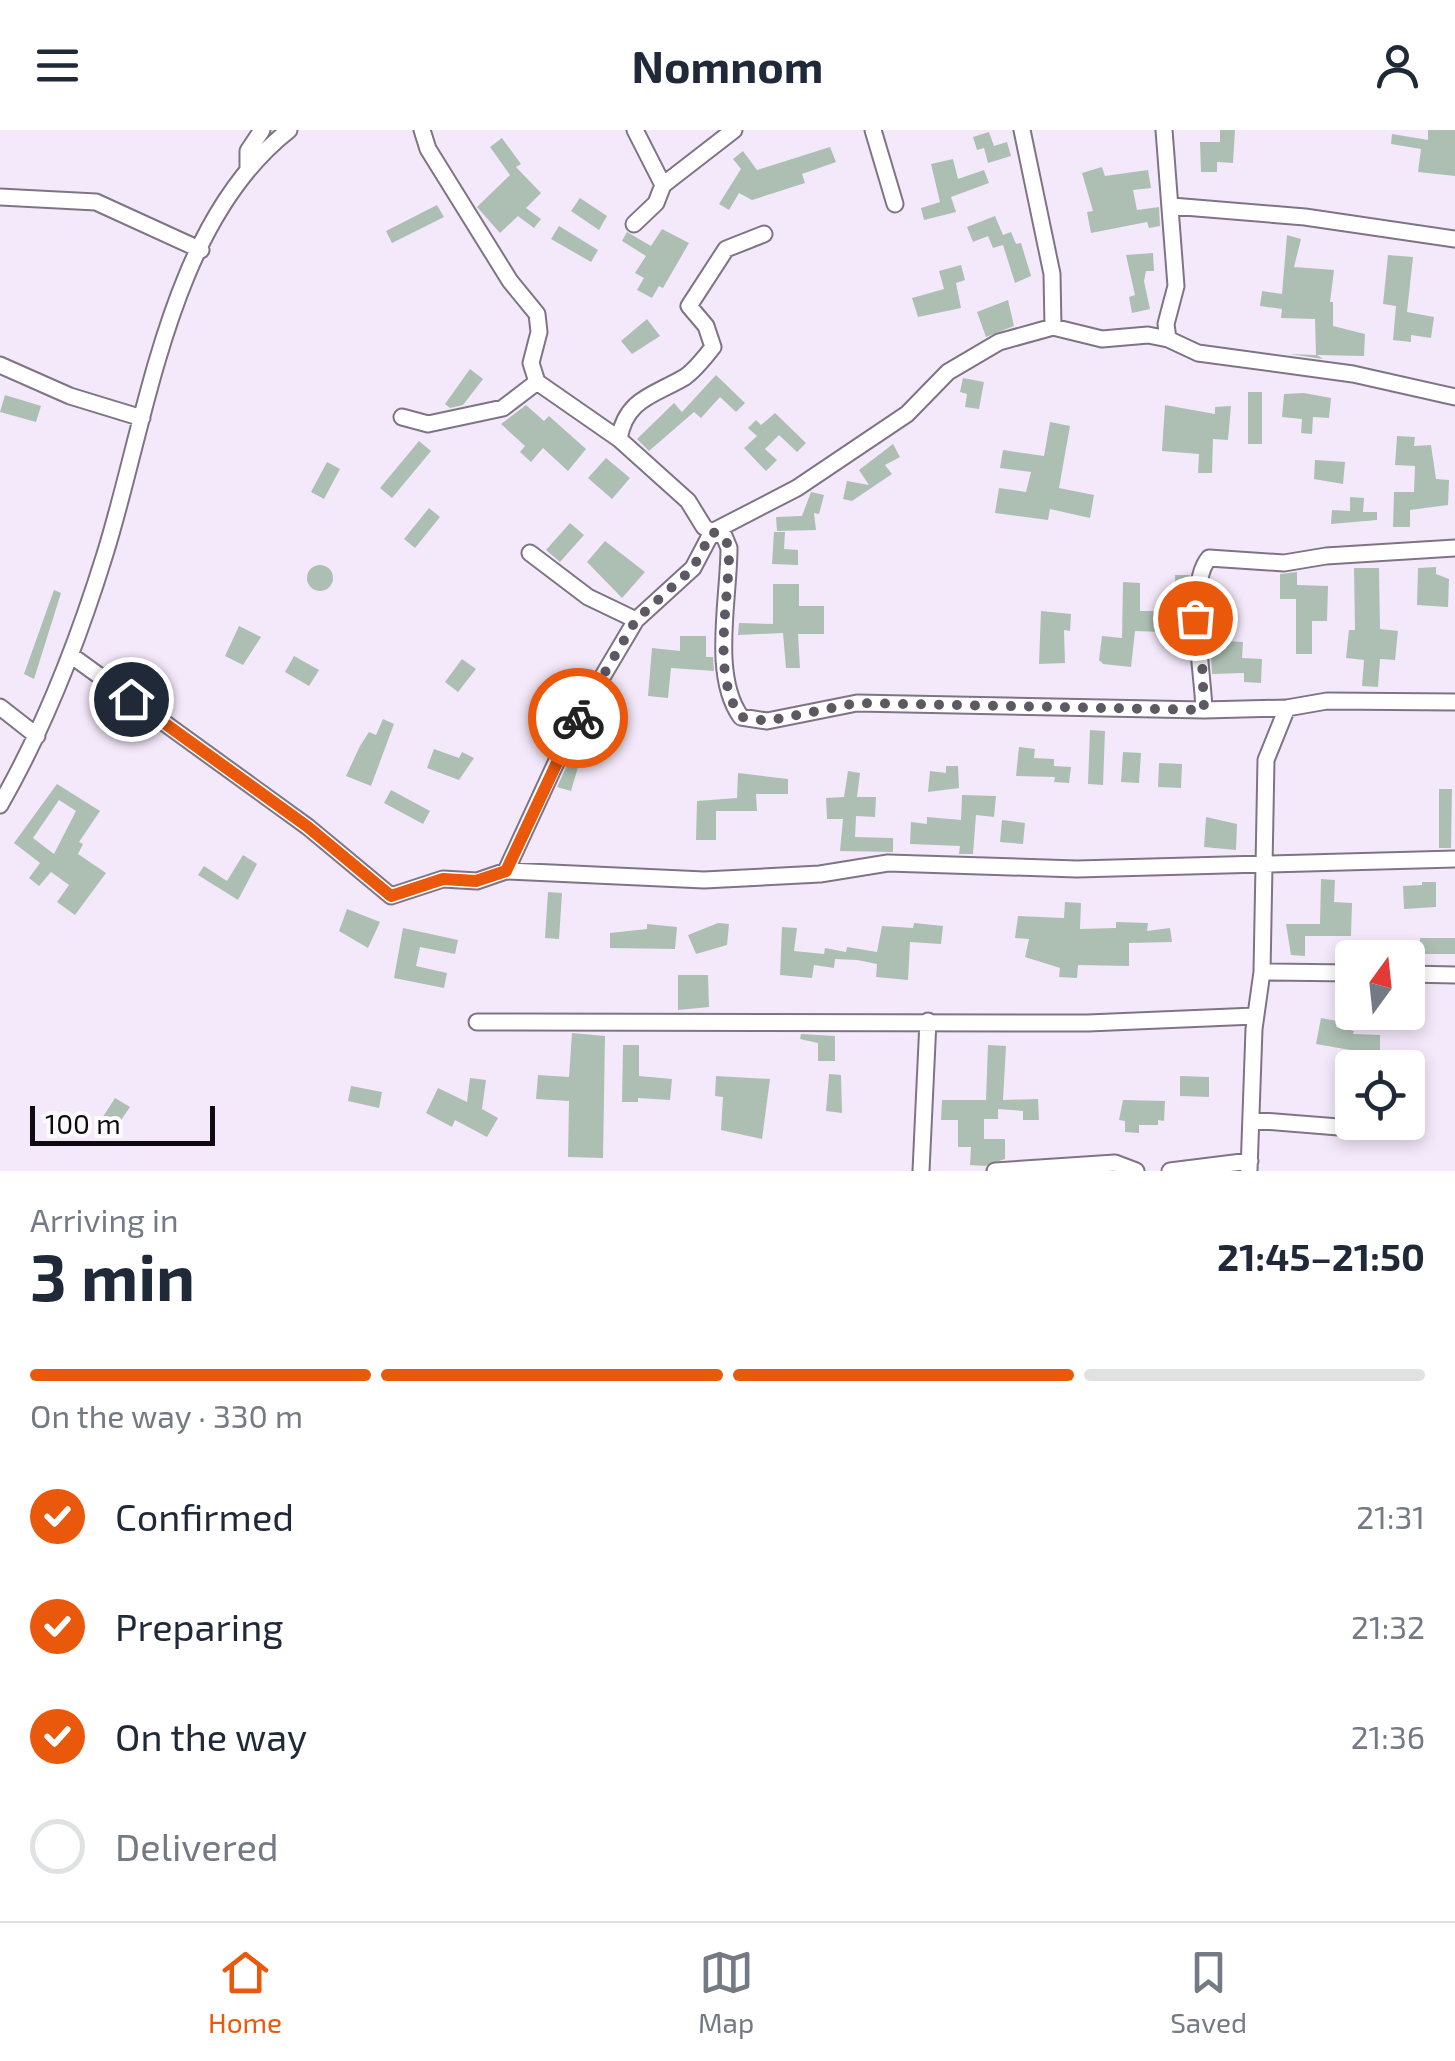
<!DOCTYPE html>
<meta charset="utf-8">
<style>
body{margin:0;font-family:"Exo 2",sans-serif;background:#f2f2f3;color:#1f2937;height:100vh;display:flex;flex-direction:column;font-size:38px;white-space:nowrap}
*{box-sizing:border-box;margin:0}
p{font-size:32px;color:#747a83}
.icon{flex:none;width:55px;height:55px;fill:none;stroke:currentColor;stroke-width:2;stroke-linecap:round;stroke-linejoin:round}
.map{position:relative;height:1041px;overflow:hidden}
.details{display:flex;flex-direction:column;background:#fff;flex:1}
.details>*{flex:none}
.needle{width:65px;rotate:15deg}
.controls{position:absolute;left:1335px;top:810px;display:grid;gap:20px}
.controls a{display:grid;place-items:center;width:90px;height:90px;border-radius:10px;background:#fff;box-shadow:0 5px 15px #0003;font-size:50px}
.scale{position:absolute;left:30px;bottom:25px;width:185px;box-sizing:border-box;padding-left:10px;border:5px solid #0e0a10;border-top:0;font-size:28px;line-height:35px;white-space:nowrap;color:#0e0a10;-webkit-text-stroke:8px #fcfafd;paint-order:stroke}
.pin{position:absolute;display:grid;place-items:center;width:85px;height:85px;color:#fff;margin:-42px;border:5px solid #fff;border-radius:50%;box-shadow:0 2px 10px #0007}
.courier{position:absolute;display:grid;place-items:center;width:100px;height:100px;margin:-50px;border:8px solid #ea580c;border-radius:50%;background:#fff;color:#222;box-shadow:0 2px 12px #0007}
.summary em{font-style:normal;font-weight:700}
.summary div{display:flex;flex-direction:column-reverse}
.summary{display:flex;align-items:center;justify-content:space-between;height:170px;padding:0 30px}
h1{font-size:65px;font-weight:700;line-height:75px}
.bar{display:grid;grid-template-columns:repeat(4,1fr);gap:15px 10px;align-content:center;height:120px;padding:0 30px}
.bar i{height:12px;border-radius:8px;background:#e0e1e3}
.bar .selected{background:#ea580c}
.bar p{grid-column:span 4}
ol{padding:0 30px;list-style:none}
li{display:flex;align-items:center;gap:30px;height:110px}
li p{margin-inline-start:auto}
li .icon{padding:10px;border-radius:50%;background:#ea580c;color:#fff;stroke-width:4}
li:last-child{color:#747a83}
li i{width:55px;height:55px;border:5px solid #e0e1e3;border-radius:50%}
header{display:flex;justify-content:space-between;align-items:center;height:130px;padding:0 30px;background:#fff;font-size:45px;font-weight:700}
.dock{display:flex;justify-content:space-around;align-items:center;height:140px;border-top:2px solid #e0e1e3;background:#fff;font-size:28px;color:#747a83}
.dock a{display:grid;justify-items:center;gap:5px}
.dock .selected{color:#ea580c}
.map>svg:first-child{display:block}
.building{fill:#adbfb3;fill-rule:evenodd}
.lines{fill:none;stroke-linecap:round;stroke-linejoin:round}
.minor-casing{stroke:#7e7484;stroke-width:19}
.minor{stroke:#fff;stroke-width:15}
.done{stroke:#5e5862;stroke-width:10;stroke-dasharray:0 18}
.route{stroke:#ea580c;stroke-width:12}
</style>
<header><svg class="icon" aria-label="menu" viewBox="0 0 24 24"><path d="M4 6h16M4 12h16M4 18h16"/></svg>Nomnom<svg class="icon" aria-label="person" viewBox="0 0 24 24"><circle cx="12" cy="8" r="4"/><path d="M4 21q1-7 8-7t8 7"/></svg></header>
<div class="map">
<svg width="1455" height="1041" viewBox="0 0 1455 1041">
<rect width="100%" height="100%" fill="#f4e9fa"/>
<path class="building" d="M1220,0H1235L1233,33L1217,32V42H1201L1200,12H1220Z
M1428,0H1455V46L1418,42L1421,19L1391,14L1392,4L1428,10Z
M989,2L994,16L1007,12L1011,26L988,33L984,18L977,20L973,7Z
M502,8L521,34L516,37L541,63L526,78L541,89L534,98L518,86L500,103L477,77L510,45L490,17Z
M830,17L836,32L802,44L805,53L752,70L739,63L729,80L719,74L741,39L733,29L743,21L757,40Z
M953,29L958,49L984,40L989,53L951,67L956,82L924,90L921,78L940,72L931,34Z
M1102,37L1105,46L1148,40L1151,58L1133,60L1137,80L1159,77L1160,96L1149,98L1147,92L1091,103L1087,82L1093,81L1082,43Z
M580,68L607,86L599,100L571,81Z
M437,75L444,87L392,113L386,101Z
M995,86L1003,105L1011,102L1016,114L1021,113L1031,146L1015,153L1003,115L993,118L988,106L973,112L967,97Z
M559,96L598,120L591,132L551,109Z
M662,99L689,113L663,158L659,156L652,168L637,160L644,148L635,143L646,126L622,111L627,102L651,116Z
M1287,105L1301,109L1294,137L1334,140L1330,172H1333V196L1365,204L1364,226L1317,225L1323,229L1289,224L1316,225L1315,189L1281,188L1282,179L1260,176L1262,161L1282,164Z
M1153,123L1154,141H1146L1144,151L1150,179L1132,183L1129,167L1135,165L1126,125Z
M1388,125L1413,127L1407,182L1434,187L1431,208L1411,205V212L1393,210L1396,176L1383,174Z
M961,135L965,150L956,153L961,178L918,187L912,168L944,159L939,141Z
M1008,170L1014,196L986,207L977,182Z
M647,189L660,206L632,224L621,211Z
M470,239L483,249L463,275L450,278L445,274Z
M716,245L745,273L736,282L720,267L701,288L694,282L649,321L637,309L674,273L682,282Z
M963,248L984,252L979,279L965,277L967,264L960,262Z
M1248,262H1262V314H1248Z
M1304,263L1331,268L1329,288L1313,287L1312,304L1301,303L1302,289L1282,287L1284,264Z
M5,265L41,276L36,292L0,282Z
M526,275L544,291L549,286L586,319L568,341L543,318L531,332L520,322L525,316L501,294Z
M1165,275L1215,284V277L1231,276L1228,310L1213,309L1212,343H1198L1199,324L1162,321Z
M775,283L806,313L797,322L779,305L765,319L777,330L766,341L744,318L757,306L748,298L756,290L761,295Z
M1050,292L1070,296L1059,358L1094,365L1090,388L1050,379L1048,390L995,383L999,358L1026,362L1031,342L1000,338L1003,320L1044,326Z
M1397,306L1415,307L1414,316L1431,315L1436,349L1449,350L1448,375L1410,380V397H1393L1394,362H1414L1415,336L1395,335Z
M419,311L431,321L392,368L380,358Z
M893,314L900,327L885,335L892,344L852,371L843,369L847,351L869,355L859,340Z
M606,328L630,348L612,369L588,348Z
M1315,330L1345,332L1343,354L1314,349Z
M327,332L340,339L324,369L311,362Z
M811,362L824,365L819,384L814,383L816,400L777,401L776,387L802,386Z
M1350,367L1364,368L1363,382H1377V390L1331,394L1332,380L1350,381Z
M429,378L440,387L415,418L404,409Z
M570,393L584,405L560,432L546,420Z
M774,402H785L784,419L798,420V435L772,434Z
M605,411L645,442L622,468L587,432Z
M307 448a13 13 0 1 1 26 0a13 13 0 1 1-26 0Z
M1436,437V444L1449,449L1448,477L1417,475L1418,438Z
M1354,438H1379L1380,499L1398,501L1395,530L1380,529L1378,557L1362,556L1364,530L1346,528L1349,500H1355Z
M1297,442V455L1328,456L1327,491H1312V524H1296V469H1280V444Z
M1175,445H1190L1186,503L1135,501L1131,537L1103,534L1099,530L1102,506L1122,508L1123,452L1140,453V481H1176Z
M773,454H799V476H824V504H798L800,538H786L783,503L738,505L739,493L773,494Z
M54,460L61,463L34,549L24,544Z
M1041,481L1071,484L1070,501L1064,500L1065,533L1039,534Z
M239,496L261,507L243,535L225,526Z
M1210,504H1225V511L1243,512L1242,528L1262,529L1261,553L1244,552V543L1212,544Z
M680,506H706V527H713L714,541L671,538L668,568L648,566L652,518L680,521Z
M294,526L319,540L309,556L285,542Z
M462,529L476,539L458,562L445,552Z
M383,589L394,594L371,656L346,646L360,616L369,602L376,605Z
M1090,600L1105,601L1103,655L1088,654Z
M579,609L602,616L596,632L581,627L571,661L557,657Z
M1019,617L1035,619L1034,628L1054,629V636L1071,637L1069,653L1054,652L1055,647L1016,646Z
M434,619L459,628L462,622L474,628L459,650L427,638Z
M1123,622L1141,623L1139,653L1121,652Z
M1159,633L1182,634L1181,658L1158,657Z
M946,636H958L959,658L928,662L930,641L946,643Z
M848,641L860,643L857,667H876L875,687L856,686L855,707L893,708V722L840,721L843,689H827L826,668L844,667Z
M738,643L788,649V664H756L757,681H716V710H696L697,671L737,668Z
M57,654L100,681L79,712L83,714L78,724L106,743L75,785L57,772L69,755L51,742L39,756L29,748L40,733L14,713ZM59,670L76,681L54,724L33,708Z
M1439,659H1452L1451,718H1439Z
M391,660L430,681L423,694L384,673Z
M962,665L996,666L994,687L976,685L973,724H959L960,716L910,714L911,692L927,694V687L961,690Z
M1206,687L1237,694L1236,720L1204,717Z
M1002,690L1025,693L1023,714L1000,712Z
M243,725L257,734L238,770L198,745L204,736L227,751Z
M1321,749L1335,750L1334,772L1352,773L1351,806H1305V826L1291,825L1286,794H1320Z
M1422,752H1436V777L1404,779L1403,756L1422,755Z
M548,762L562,763L559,809L545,808Z
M1065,772L1081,773L1080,799L1116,798V792L1148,793L1147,801L1170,798L1172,812L1129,813V836L1078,835L1077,848L1059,847L1060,838L1025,827L1029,809L1015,808L1018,786L1064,788Z
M347,779L380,792L368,818L339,801Z
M718,793L729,794L727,815L696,824L688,805Z
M914,793L943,796L941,814L910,812L908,850L876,847L877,834L857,830L835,829L834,838L814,835L812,848L780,845L782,797L797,798L794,821L824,824L825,818L846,822L847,817L877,822L882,796L913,798Z
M647,794L677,797L675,819L610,818V803L647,799Z
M403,798L458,810L455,824L420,817L416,836L447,843L444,858L394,848Z
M1420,808H1455V824H1420Z
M678,845H708L709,877L678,880Z
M1321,888L1337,891L1336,897L1354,901L1353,904L1380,905V938H1364L1367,923L1316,914Z
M572,903L605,906L603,1028L568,1027L569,971L536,969L538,945L569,947Z
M801,904L835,906V931H818V913L800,909Z
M623,915H639V946L672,949L670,970L638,968V972H622Z
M988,915L1006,916L1003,970L1038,969L1039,990H1023V981L998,979V989H984V1009H1005V1029L985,1036L970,1035L971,1017H958V990H941L942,970H986Z
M829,944L841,945L842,983L826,981Z
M716,946L770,949L762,1009L721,1000L723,967L715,966Z
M1180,946L1209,947V967L1180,966Z
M470,948L486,950L482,979L498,988L487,1007L455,990L452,997L426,983L438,958L467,972Z
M351,956L382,962L379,978L348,971Z
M115,968L130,977L111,1005L97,996Z
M1123,970L1165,971L1164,991L1158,990V995H1139V1003L1125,1002V991L1119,990Z"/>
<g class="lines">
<defs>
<path id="minor" d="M422,0L428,19L510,151L537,184L539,202L531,233L537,252L619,309L688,371L704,397L712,402L693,438L636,490L572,598L506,741
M873,0L895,74
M1022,0L1052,144L1053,197
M1164,0L1176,156L1166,194L1168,209L1148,205L1102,209L1053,197L999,212L948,242L907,284L797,358L712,402L724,406L729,418C729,469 711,546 741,587L767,591L857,573L1204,580L1287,578L1327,571L1455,572
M248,39V21L262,0
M663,55L734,0
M0,67L96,72L201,120
M1172,76L1305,87L1455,109
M634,94L656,73L663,55L635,0
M1168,209L1198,223L1353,244L1455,267
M0,235L70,266L142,288
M402,287L428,294L503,278L537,252
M619,309C626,268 655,265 685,247C695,240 706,226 713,217L706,196L689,176L726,119L764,104
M530,423L588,467L636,490
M72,526L308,697L391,766L443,749L477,751L506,741L704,750L820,744L888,733L1077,739L1455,729
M0,577L37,606
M1204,580C1203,543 1186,454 1209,428L1284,433L1326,426L1455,418
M0,675C46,595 78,511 105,424C148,286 169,94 289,0
M1262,842L1352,843
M1408,844L1455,845
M477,892L1088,893L1255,886
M1251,990L1351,998L1357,992
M921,1041L928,891
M995,1041L1115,1033L1136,1041
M1170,1041L1250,1031
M1249,1041L1254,899L1262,842L1266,630L1287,578"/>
</defs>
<use href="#minor" class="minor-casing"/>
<use href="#minor" class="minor"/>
</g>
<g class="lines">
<path class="done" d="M578,588L636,490L693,438L712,402L724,406L729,418C730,469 710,546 741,587L767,591L857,573L1204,580L1201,504L1195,488"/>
<path class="route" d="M131,569L308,697L391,766L443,749L476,751L506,741L578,588"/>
</g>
</svg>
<div class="controls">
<a><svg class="needle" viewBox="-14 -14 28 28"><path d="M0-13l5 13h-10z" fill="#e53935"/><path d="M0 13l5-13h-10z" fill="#747a83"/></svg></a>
<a><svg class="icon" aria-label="locate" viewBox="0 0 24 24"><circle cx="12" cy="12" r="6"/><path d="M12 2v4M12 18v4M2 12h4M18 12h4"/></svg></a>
</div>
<div class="scale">100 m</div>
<div class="pin" style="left:1195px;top:488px;background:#ea580c"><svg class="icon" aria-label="bag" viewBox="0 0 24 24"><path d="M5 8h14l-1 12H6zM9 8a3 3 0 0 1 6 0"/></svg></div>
<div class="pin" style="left:131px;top:569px;background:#1f2937"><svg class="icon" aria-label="home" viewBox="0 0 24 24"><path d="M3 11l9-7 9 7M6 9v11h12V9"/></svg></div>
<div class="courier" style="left:578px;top:588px"><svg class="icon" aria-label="bike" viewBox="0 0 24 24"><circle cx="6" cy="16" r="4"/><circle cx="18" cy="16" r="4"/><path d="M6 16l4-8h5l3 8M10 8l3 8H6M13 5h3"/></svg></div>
</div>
<section class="details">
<div class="summary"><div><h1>3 min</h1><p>Arriving in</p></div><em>21:45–21:50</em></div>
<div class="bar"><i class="selected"></i><i class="selected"></i><i class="selected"></i><i></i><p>On the way · 330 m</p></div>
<ol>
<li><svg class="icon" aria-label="check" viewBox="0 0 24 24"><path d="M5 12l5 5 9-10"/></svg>Confirmed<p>21:31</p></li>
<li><svg class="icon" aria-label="check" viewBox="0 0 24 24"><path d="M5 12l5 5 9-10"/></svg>Preparing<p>21:32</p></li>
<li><svg class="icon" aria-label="check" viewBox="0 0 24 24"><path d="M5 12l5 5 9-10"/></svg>On the way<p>21:36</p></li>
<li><i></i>Delivered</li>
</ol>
</section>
<nav class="dock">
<a class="selected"><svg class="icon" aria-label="home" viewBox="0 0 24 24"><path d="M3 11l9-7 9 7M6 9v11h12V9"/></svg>Home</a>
<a><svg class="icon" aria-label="map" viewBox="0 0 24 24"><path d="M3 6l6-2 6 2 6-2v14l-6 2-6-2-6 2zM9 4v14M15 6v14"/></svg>Map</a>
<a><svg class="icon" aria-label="saved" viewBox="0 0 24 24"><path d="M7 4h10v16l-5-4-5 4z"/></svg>Saved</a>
</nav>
